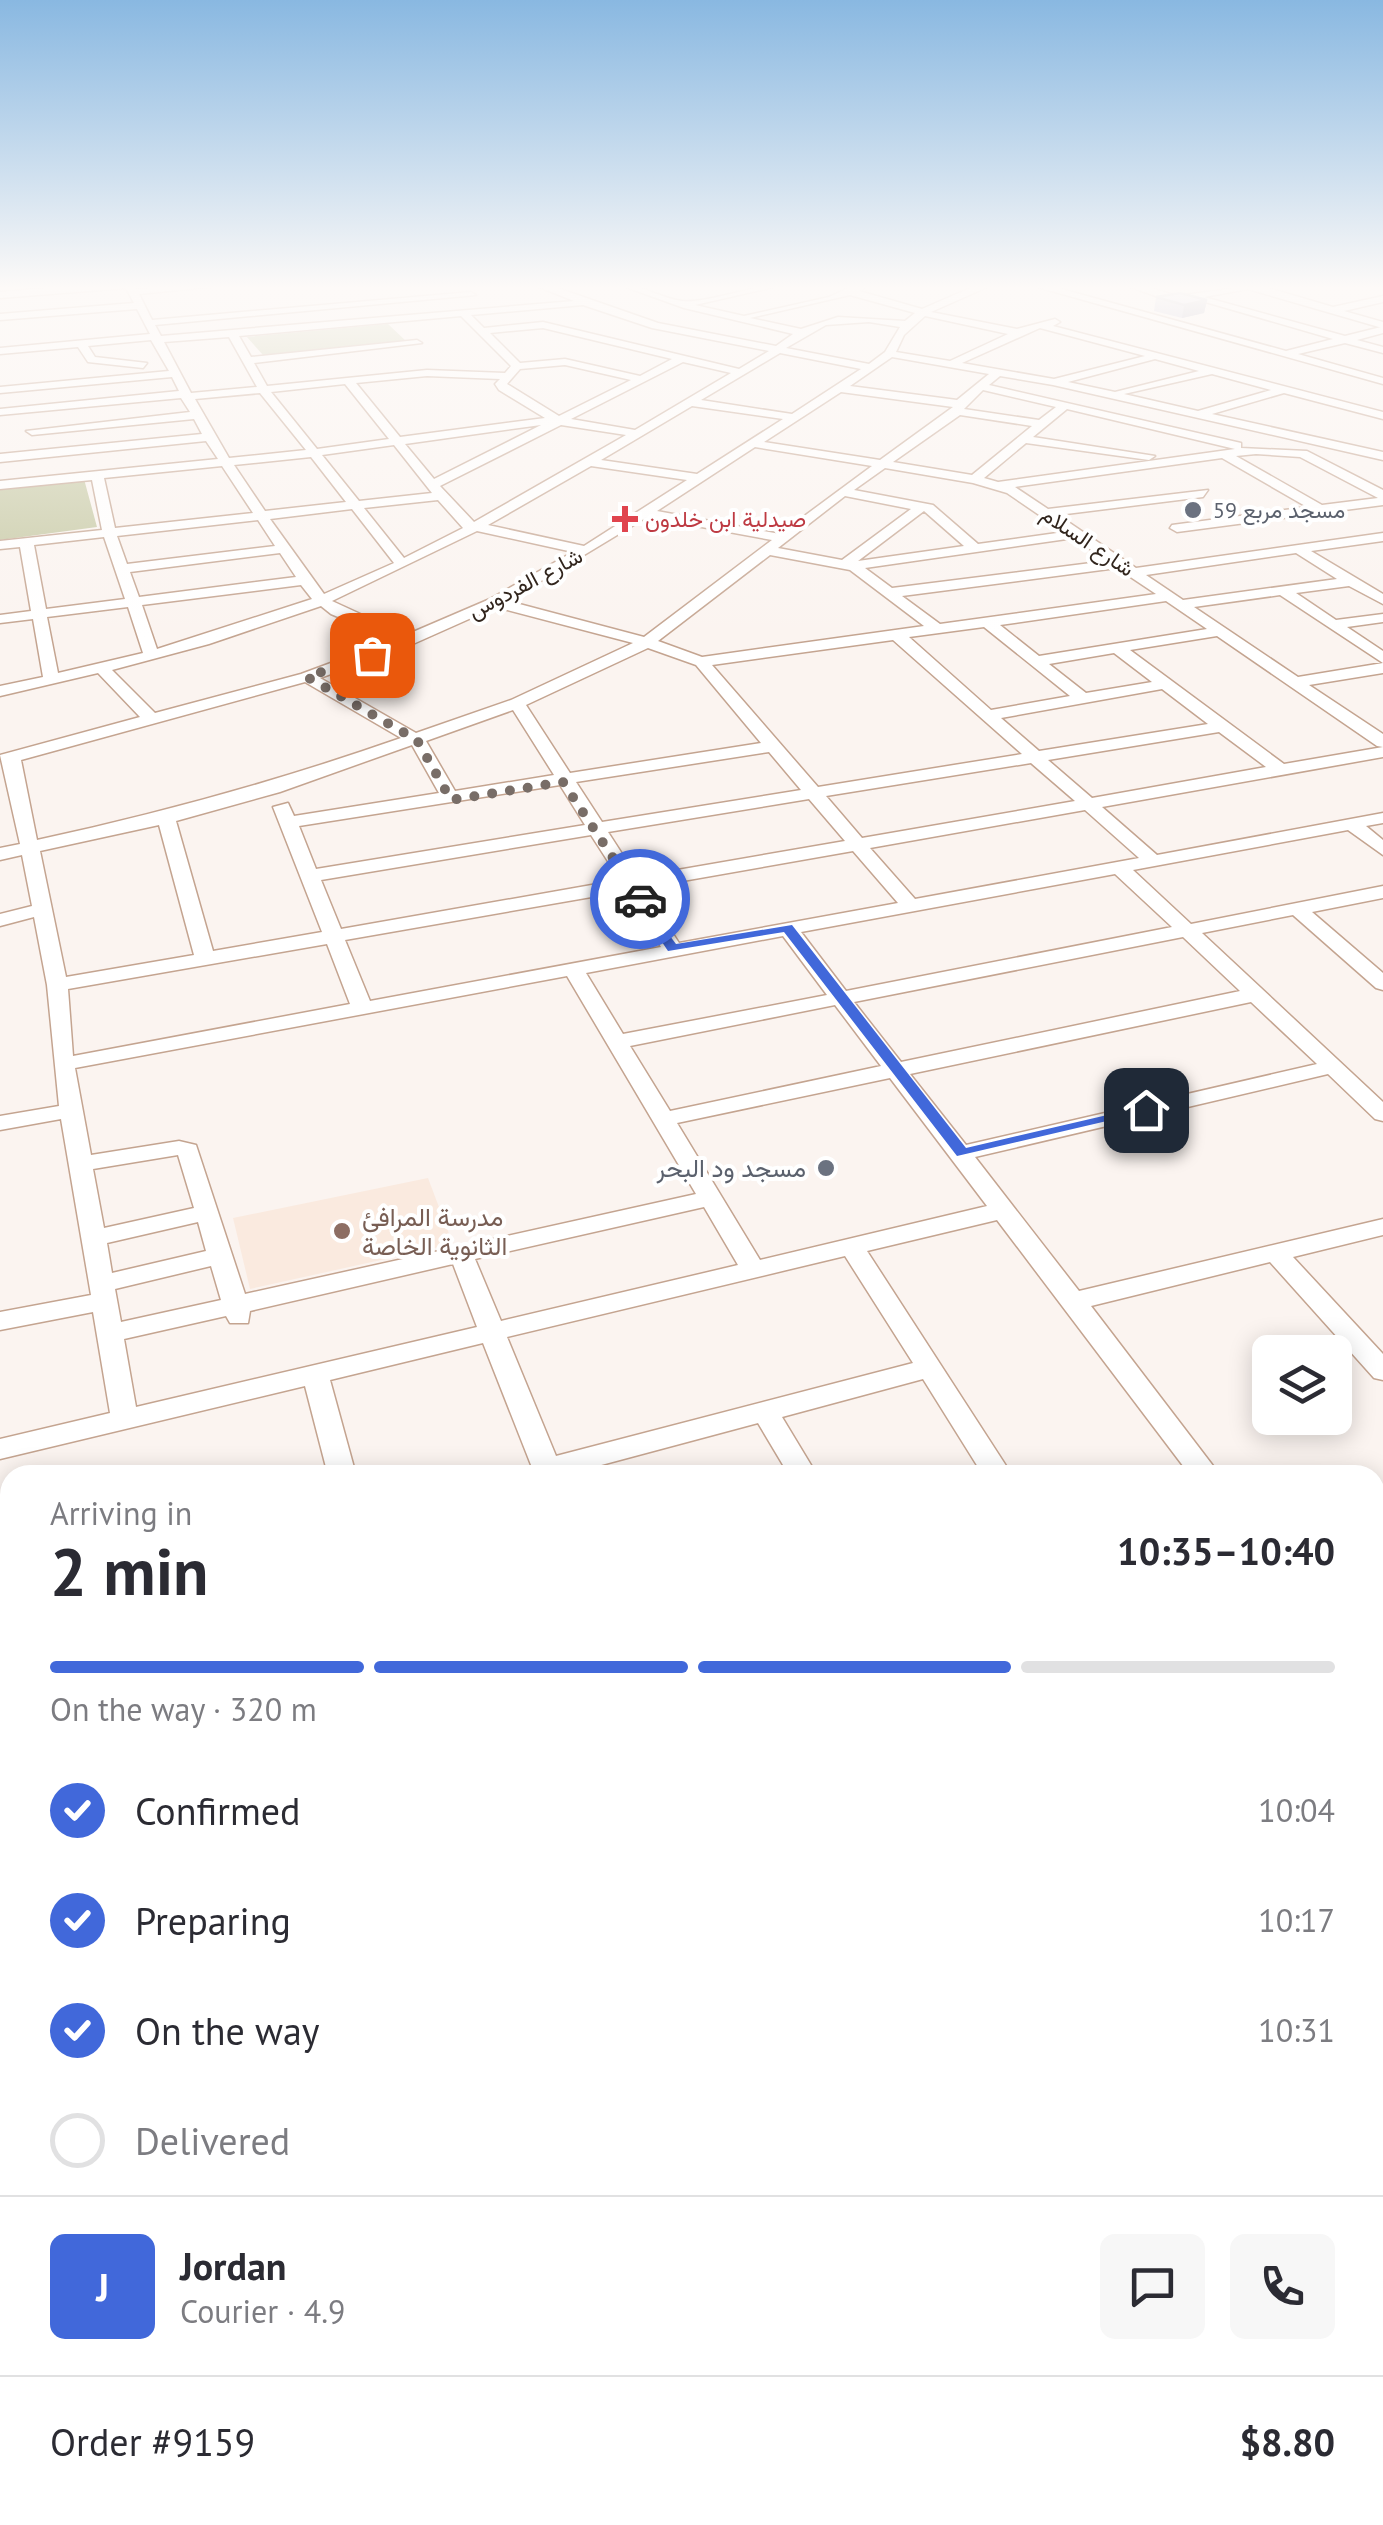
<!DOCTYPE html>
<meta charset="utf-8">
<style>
body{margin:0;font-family:"PT Sans",Vazirmatn,sans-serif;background:#f7f7f7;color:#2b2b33;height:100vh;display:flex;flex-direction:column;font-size:38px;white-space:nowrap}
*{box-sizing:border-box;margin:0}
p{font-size:32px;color:#7c7c81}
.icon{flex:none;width:55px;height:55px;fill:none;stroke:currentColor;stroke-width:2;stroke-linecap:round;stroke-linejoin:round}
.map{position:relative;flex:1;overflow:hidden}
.sheet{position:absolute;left:0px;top:1465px;width:1385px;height:1060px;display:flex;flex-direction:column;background:#fff;border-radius:30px 30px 0 0;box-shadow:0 5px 25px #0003}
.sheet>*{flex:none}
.controls{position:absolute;left:1252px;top:1335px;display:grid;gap:20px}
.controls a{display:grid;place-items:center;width:100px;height:100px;border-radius:15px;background:#fff;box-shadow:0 5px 25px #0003;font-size:50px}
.pin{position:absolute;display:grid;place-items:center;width:85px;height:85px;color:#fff;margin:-42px;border-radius:20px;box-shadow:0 5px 15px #0006}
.courier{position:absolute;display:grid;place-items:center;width:100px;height:100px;margin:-50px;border:8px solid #4168da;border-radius:50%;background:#fff;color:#222;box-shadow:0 2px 12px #0007}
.overview em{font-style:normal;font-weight:600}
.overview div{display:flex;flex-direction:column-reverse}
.overview{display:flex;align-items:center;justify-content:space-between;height:170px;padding:0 50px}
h1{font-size:65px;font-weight:600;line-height:75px}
.bar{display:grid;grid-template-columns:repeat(4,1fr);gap:15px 10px;align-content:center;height:120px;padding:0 50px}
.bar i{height:12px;border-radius:8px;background:#e1e1e2}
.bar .current{background:#4168da}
.bar p{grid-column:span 4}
.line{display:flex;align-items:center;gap:25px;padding:0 50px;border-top:2px solid #e1e1e2}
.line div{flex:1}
.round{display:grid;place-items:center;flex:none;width:105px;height:105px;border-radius:15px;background:#f7f7f7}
ol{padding:0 50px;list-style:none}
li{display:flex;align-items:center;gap:30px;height:110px}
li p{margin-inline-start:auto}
li .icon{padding:10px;border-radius:50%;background:#4168da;color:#fff;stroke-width:4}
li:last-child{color:#7c7c81}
li i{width:55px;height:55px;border:5px solid #e1e1e2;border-radius:50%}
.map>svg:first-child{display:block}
.built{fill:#faeadf}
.green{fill:#c5c8a2}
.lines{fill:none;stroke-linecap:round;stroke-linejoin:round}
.minor-casing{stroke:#c4a490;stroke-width:3}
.minor{fill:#fff;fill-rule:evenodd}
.wall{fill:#adaece}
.shaded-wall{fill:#8d8da8}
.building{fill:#c9caf0;stroke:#8d8da8;stroke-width:2.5}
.route{fill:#4168da}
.done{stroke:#786d67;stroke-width:10;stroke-dasharray:0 18}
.worship-dot{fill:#6b7280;stroke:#fff;stroke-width:4}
.health-dot{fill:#e0444e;stroke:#fff;stroke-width:4}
.education-dot{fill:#8d6e63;stroke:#fff;stroke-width:4}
.labels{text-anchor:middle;stroke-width:8;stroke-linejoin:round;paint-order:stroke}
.far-worship-label{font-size:22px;fill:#5b616d;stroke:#fff;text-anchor:start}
.far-health-label{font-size:22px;fill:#be3a42;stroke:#fff;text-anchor:start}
.far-street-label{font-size:22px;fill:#31251d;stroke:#fff}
.worship-label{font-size:25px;fill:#5b616d;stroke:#fff;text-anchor:end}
.education-label{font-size:25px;fill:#785e54;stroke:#fff;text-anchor:start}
</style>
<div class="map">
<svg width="1383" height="2525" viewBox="0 0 1383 2525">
<rect width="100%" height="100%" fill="#fbf4f0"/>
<path class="built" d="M428,1178L453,1244L250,1289L233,1218Z"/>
<path class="green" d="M388,324L407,342L263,355L247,337Z
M84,479L97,527L0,540V489Z"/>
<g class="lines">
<defs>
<path id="minor" d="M86,285H134L136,289L228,285L139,294L152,320L471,292L476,295L155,325L161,336L574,301L534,285H549L658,323L776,346L793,334L684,308L620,285C643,285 660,298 682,301C706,304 752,285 783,285L695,305L744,316L829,297L855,285H869L859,291L922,309L977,285H992L931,312L1017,329L1055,319L1060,322L1053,326L1383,412V419L1284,393L1212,414L1383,452V460L1053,385L1000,376L989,385L1241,443V448L1307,451L1383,490V505L1177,532L1170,528L1172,525L1307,507L1222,458L1015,487L1048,509L1208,490L1203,497L1058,515L1136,568L1383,533V541L1311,551L1383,594V604L1349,586L1296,593L1336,620L1383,614V622L1347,627L1383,651V663L1280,595L1194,607L1298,677L1383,663V673L1309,685L1383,734V757L1102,807L1157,855L1383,813V823L1366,826L1383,840V855L1348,830L1133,870L1191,924L1383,886V898L1312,912L1383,973V990L1376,988L1293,915L1202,933L1383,1102V1121L1375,1119L1328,1074L975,1157L1079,1291L1383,1219V1235L1293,1257L1383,1354V1380L1374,1378L1270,1262L1091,1306L1220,1475H1190L997,1220L867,1251L1012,1475H983L923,1379L782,1417L817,1475H789L758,1423L564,1475H535L483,1343L330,1380L356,1475H328L305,1386L0,1459V1439L110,1413L93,1312L0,1330V1312L91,1295L61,1119L0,1130V1116L59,1106L47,985L34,917L0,926V914L32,906L22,855L0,860V848L20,844L0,755L140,717L98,673L0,696V686L43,677L33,619L0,623V615L31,611L20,547L0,549V541L102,530L92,480L0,489V481L218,459L206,441L0,462V454L202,434L194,419L32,435L26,431L190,412L181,398L0,415V409L179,391L172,377L0,393V387L169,371L151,340L88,346L95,357L147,363L143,368L88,362L78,347L0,354V348L150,334L137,309L0,320V314L134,303L126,288L0,298V292ZM850,295L915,313L905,321L838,317L801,329L750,318ZM583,305L652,328L769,351L739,369L543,322L484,328L471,315ZM461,316L511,366L505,373L427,370L267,386L254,363L422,343L417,340L251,357L239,336ZM925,316L1008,334L950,361L896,352L904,335ZM869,322L900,327L885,352L869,364L786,348L826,325ZM543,328L672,359L640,376L565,359L520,363L490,333ZM1040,328L1145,356L1054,379L962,363ZM229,337L257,387L191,393L164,342ZM780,353L861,369L792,414L701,400ZM892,357L989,374L957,400L850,386ZM1155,359L1199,371L1115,392L1068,382ZM683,362L731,373L635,430L571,419ZM565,365L631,380L559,416L507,384L520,369ZM1212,374L1271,390L1198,411L1124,394ZM427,376L500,379L495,384L499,390L545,418L400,437L356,383ZM345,384L389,439L317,449L271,392ZM983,390L1056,407L1039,420L964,409ZM841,392L953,407L880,460L764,442ZM260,393L306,450L229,458L195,399ZM692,406L783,419L697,474L601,460ZM1067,409L1235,449L998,482L984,478L1026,443L1149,460L1155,456L1033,437ZM960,415L1032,426L972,475L893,462ZM541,425L434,479L405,444ZM561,425L626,435L474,522L440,486ZM394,445L432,493L359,501L322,455ZM755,447L872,466L780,534L657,511ZM1256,454L1300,457L1378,498L1322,505L1236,456ZM311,457L346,502L265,511L234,465ZM222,466L253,513L115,528L104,478ZM591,466L687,480L584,546L488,525ZM885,468L973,483L1007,493L1064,532L978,544L933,505L854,490ZM845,496L911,509L842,560L778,548ZM438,500L463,528L404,558L364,508ZM352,509L394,563L324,594L270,519ZM924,511L964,546L858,561ZM647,517L772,540L644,637L508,601ZM258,520L275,546L127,564L117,536ZM477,531L573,552L490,599L406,635L332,601ZM104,537L125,599L46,609L34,545ZM1074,538L1107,561L892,588L865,568ZM280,553L296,577L139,597L130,572ZM1296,553L1337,579L1183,600L1146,575ZM770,555L850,570L924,626L702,657L658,641ZM1117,568L1156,594L940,624L902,596ZM301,585L312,599L157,649L142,605ZM1166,601L1207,629L1039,656L1000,625ZM321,606L331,614L393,640L301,674L155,713L112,670L209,644ZM128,607L143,653L58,673L47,617ZM496,607L633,643L511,700L416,733L320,678L413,644ZM984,627L1070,696L991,710L909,637ZM1217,636L1377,746L1383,747L1284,764L1130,650ZM893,640L1022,754L818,787L712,665ZM648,648L696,665L761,743L570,773L526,705ZM1114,653L1152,682L1086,693L1049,664ZM305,682L401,738C281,780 162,813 37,840L21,760ZM1162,689L1208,724L1039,751L1001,718ZM513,710L554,775L455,791L426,741ZM1219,732L1266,767L1092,798L1048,760ZM412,745L439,793L294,816L288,803L273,807L322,932L213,951L176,821L280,792ZM769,752L801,790L602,822L576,782ZM1031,763L1075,801L862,838L826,796ZM560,785L585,825L316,869L299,826ZM809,799L845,841L637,877L608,832ZM1085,810L1139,858L915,899L870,848ZM159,825L194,955L66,977L40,851ZM591,835L620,880L341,929L321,880ZM853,851L898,903L679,943L643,888ZM1115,874L1172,927L846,991L801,932ZM626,891L661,947L370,1001L345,940ZM783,936L827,995L623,1034L586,973ZM1183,937L1240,991L901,1062L854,1002ZM327,944L350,1004L73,1056L68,989ZM567,976L696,1194L245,1294L196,1145L179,1141L91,1155L75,1068ZM1251,1002L1317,1064L966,1145L910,1074ZM835,1005L881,1066L670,1111L630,1046ZM890,1078L987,1206L760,1260L677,1123ZM178,1155L194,1208L104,1228L93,1169ZM704,1207L738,1265L501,1321L475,1259ZM198,1222L206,1251L112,1273L107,1243ZM845,1256L913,1363L556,1456L507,1337ZM453,1264L477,1327L136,1407L124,1339L226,1316L230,1323H248L250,1311ZM211,1266L221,1300L121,1322L115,1289Z
M1030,285H1047L1286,351L1333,339L1195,299L1160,304L1164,299L1125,285H1141L1177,296L1258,285L1333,307L1383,296V302L1344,311L1383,322V333L1357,340L1383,347V353L1345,343L1298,354L1383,378V384ZM1248,289L1379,327H1381L1345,336L1204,297Z
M1383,1538V1560L1375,1562V1540Z
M10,1589V1613L0,1616V1592Z
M1375,1684L1383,1686V1721L1375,1719Z
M1383,1746V1774L1375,1777V1749Z
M10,1757V1785L0,1788V1760Z
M10,1945V1979L0,1982V1948Z
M1383,2128V2168L1375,2171V2131Z
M1383,2174V2214L1375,2217V2177Z
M10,2209V2249L0,2253V2213Z
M1375,2420L1383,2423V2479L1375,2476Z
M1375,2494L1383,2498V2525H1331L1335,2515H1375Z
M445,2515H510L506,2525H441Z
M553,2515H617L613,2525H549Z"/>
</defs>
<use href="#minor" class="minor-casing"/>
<use href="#minor" class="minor"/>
</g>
<path class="wall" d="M1156,297L1207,300L1204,313L1182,318L1154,311Z"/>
<path class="shaded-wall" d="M1207,300L1204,313L1182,318L1184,305Z"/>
<path class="building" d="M1180,293L1207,300L1184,305L1156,297Z"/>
<linearGradient id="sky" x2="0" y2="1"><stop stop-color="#89b8e1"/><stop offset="0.45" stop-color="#fdfaf8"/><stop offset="1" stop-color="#fdfaf8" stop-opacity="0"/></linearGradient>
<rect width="1383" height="639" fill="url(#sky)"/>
<path class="route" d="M640,896L676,944L792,925L966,1148L1146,1106L1154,1110L957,1156L784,932L668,951L633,899Z"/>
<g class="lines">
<path class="done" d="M372,655L307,677L417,740L451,800L563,782L640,899"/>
</g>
<g class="worship-dot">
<circle cx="1193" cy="510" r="10"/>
<circle cx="826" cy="1168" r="10"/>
</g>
<path class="health-dot" d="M620 504h10v10h10v10h-10v10h-10v-10h-10v-10h10z"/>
<circle class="education-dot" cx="342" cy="1231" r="10"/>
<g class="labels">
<g class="far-worship-label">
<text x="1213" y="518">مسجد مربع 59</text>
</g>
<g class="far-health-label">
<text x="645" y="527">صيدلية ابن خلدون</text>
</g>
<g class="far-street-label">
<text transform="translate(1088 541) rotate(34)" y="8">شارع السلام</text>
<text transform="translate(525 583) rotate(-28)" y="8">شارع الفردوس</text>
</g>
<g class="worship-label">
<text x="806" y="1177">مسجد ود البحر</text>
</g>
<g class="education-label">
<text x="362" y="1226">مدرسة المرافئ<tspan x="362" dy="29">الثانوية الخاصة</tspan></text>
</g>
</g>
</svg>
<div class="controls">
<a><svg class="icon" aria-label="layers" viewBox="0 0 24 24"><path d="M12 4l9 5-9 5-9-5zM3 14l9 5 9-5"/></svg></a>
</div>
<div class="pin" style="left:372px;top:655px;background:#ea580c"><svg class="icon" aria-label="bag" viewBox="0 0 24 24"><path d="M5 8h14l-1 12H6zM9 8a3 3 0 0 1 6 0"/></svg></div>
<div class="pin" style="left:1146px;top:1110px;background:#1f2937"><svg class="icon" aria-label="home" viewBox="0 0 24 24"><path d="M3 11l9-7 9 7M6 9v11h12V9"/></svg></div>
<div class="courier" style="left:640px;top:899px"><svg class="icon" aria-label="car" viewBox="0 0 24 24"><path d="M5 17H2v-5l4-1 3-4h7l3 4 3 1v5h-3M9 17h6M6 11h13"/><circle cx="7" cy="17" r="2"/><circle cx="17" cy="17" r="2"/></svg></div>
<section class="sheet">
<div class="overview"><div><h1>2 min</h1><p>Arriving in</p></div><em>10:35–10:40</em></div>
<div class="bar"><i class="current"></i><i class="current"></i><i class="current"></i><i></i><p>On the way · 320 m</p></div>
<ol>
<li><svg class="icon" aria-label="check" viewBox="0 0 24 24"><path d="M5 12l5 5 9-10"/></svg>Confirmed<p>10:04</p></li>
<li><svg class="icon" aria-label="check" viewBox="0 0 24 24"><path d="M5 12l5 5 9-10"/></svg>Preparing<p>10:17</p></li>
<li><svg class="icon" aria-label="check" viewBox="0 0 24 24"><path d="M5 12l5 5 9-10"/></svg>On the way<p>10:31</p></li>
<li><i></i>Delivered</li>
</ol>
<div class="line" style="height:180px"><b class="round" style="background:#4168da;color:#fff">J</b><div><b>Jordan</b><p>Courier · 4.9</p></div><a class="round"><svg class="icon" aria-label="chat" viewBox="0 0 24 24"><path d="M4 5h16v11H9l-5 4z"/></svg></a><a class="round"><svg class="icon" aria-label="phone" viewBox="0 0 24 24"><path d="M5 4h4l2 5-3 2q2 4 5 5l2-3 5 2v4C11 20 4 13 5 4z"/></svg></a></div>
<div class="line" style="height:130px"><div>Order #9159</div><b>$8.80</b></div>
</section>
</div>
